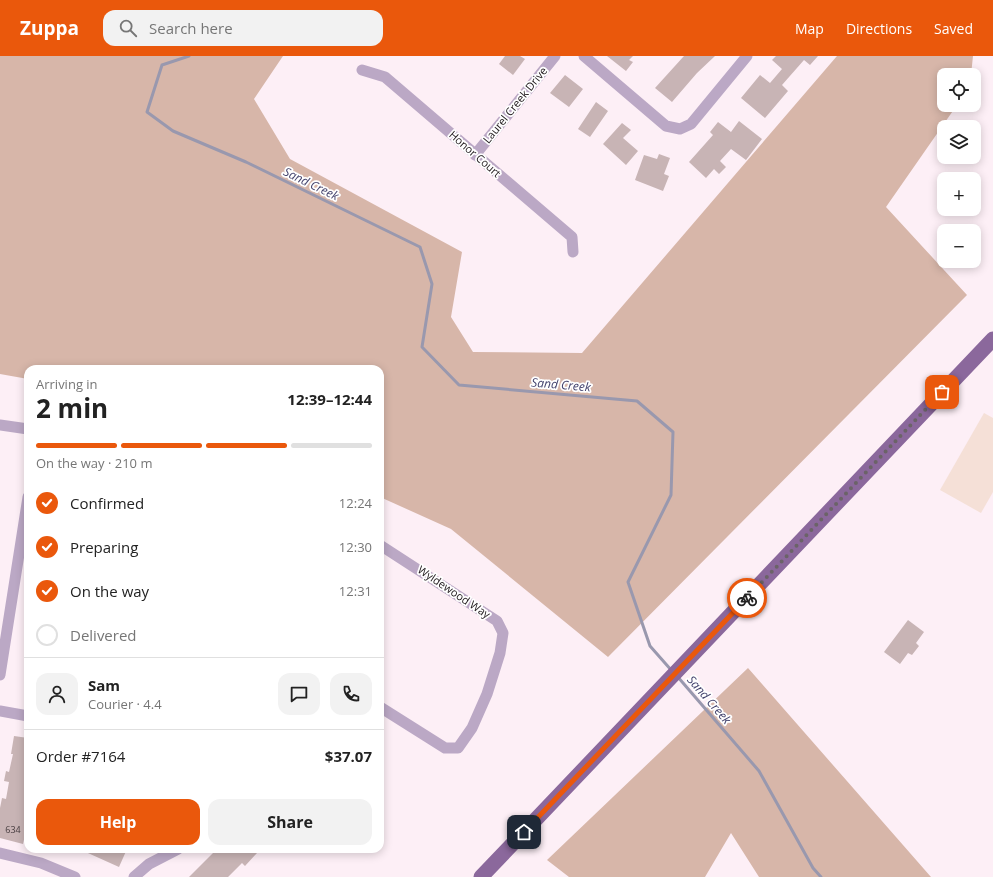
<!DOCTYPE html>
<meta charset="utf-8">
<style>
body{margin:0;font-family:"Open Sans",sans-serif;background:#f2f2f2;color:#222;height:100vh;display:flex;flex-direction:column;font-size:15px;white-space:nowrap}
*{box-sizing:border-box;margin:0}
p{font-size:13px;color:#767676}
.icon{flex:none;width:22px;height:22px;fill:none;stroke:currentColor;stroke-width:2;stroke-linecap:round;stroke-linejoin:round}
.map{position:relative;flex:1;overflow:hidden}
.sheet{position:absolute;left:24px;top:309px;width:360px;height:488px;display:flex;flex-direction:column;background:#fff;border-radius:12px;box-shadow:0 2px 10px #0003}
.sheet>*{flex:none}
.tools{position:absolute;left:937px;top:12px;display:grid;gap:8px}
.tools a{display:grid;place-items:center;width:44px;height:44px;border-radius:8px;background:#fff;box-shadow:0 2px 10px #0003;font-size:20px}
.pin{position:absolute;display:grid;place-items:center;width:34px;height:34px;color:#fff;margin:-17px;border-radius:8px;box-shadow:0 2px 6px #0006}
.courier{position:absolute;display:grid;place-items:center;width:40px;height:40px;margin:-20px;border:3px solid #ea580c;border-radius:50%;background:#fff;color:#222;box-shadow:0 1px 5px #0007}
.headline em{font-style:normal;font-weight:700}
.headline div{display:flex;flex-direction:column-reverse}
.headline{display:flex;align-items:center;justify-content:space-between;height:68px;padding:0 12px}
h1{font-size:26px;font-weight:700;line-height:30px}
.bar{display:grid;grid-template-columns:repeat(4,1fr);gap:6px 4px;align-content:center;height:48px;padding:0 12px}
.bar i{height:5px;border-radius:3px;background:#e0e0e0}
.bar .active{background:#ea580c}
.bar p{grid-column:span 4}
.line{display:flex;align-items:center;gap:10px;padding:0 12px;border-top:1px solid #e0e0e0}
.line div{flex:1}
.round{display:grid;place-items:center;flex:none;width:42px;height:42px;border-radius:12px;background:#f2f2f2}
ol{padding:0 12px;list-style:none}
li{display:flex;align-items:center;gap:12px;height:44px}
li p{margin-inline-start:auto}
li .icon{padding:4px;border-radius:50%;background:#ea580c;color:#fff;stroke-width:4}
li:last-child{color:#767676}
li i{width:22px;height:22px;border:2px solid #e0e0e0;border-radius:50%}
.cta{display:flex;gap:8px;margin-top:auto;padding:8px 12px}
.cta a{flex:1;height:46px;border-radius:12px;background:#ea580c;color:#fff;font-size:16px;font-weight:700;line-height:46px;text-align:center}
.cta a+a{background:#f2f2f2;color:#222}
header{display:flex;align-items:center;gap:24px;box-sizing:border-box;height:56px;padding:0 20px;background:#ea580c;color:#fff}
header strong{font-size:19px}
nav{display:flex;gap:22px;margin-inline-start:auto;font-size:14px}
.search{width:280px;height:36px;background:#f2f2f2;display:flex;align-items:center;gap:10px;box-sizing:border-box;padding:0 14px;border-radius:12px;color:#767676;font-size:15px}
.map>svg:first-child{display:block}
.green{fill:#f5e0d7}
.forest{fill:#d7b6a9}
.lines{fill:none;stroke-linecap:round;stroke-linejoin:round}
.stream{stroke:#9998ae;stroke-width:3}
.building{fill:#c8b4b5}
.minor{stroke:#bba8c5;stroke-width:11}
.major{stroke:#8b689c;stroke-width:15}
.done{stroke:#6b6367;stroke-width:4;stroke-dasharray:0 7.2}
.route{stroke:#ea580c;stroke-width:5}
.labels{text-anchor:middle;stroke-width:3.5;stroke-linejoin:round;paint-order:stroke}
.number-label{font-size:9px;fill:#483e41}
.street-label{font-size:11px;fill:#1d171a;stroke:#fff}
.water-label{font-size:12px;font-style:italic;fill:#43426d;stroke:#fff}
</style>
<header>
<strong>Zuppa</strong>
<div class="search"><svg class="icon" aria-label="search" viewBox="0 0 24 24"><circle cx="10" cy="10" r="6"/><path d="M15 15l6 6"/></svg>Search here</div>
<nav><a>Map</a><a>Directions</a><a>Saved</a></nav>
</header>
<div class="map">
<svg width="993" height="821" viewBox="0 0 993 821">
<rect width="100%" height="100%" fill="#fdeff6"/>
<path class="green" d="M984,357L993,362V436L981,457L940,434Z"/>
<path class="forest" d="M0,0H283L254,43L290,103L462,196L451,261L473,296L582,297L837,0H973L971,19H944V49H957L886,151L967,239L608,601L451,473L380,441V313H28V323L0,318Z
M748,612L931,821H759L731,777L705,821H569L547,804Z"/>
<g class="lines">
<path class="stream" d="M189,0L162,9L147,56L173,75L246,106L420,191L432,228L422,291L459,329L637,345L673,376L671,439L628,526L650,590L672,615
M677,620L759,715L813,812L821,821"/>
</g>
<path class="building" d="M505,0H520L525,3L513,19L499,8Z
M607,0H633L629,4L633,6L626,15Z
M684,0H715L697,17L672,46L655,32Z
M776,0H818L810,9L804,4L782,29L788,35L765,62L741,42L760,19L770,27L782,13L772,4Z
M565,19L583,33L569,51L550,37Z
M596,46L608,55L590,81L578,73Z
M739,65L762,83L746,104L731,93L720,105L726,111L719,118L714,113L706,122L689,106L713,79L710,76L718,66L731,76Z
M622,67L631,74L623,82L638,95L626,109L603,88Z
M659,98L670,102L664,118L669,120L663,135L635,124L644,99L657,103Z
M908,564L924,576L916,587L919,590L912,599L908,597L900,608L884,596Z
M14,680L28,682V766L23,788L0,782V752L2,742L6,743L9,726L4,725L6,715L9,716L13,698H11Z
M79,793H127L119,811Z
M217,793H253L257,797L245,810L242,807L228,821H189Z"/>
<g class="lines">
<path class="minor" d="M584,0L666,70L680,73L691,68L747,0
M362,14L385,21L572,181L573,196
M475,99L555,0
M0,369L28,373
M380,489L497,565L503,577L500,597L487,638L472,672L458,692H445L380,651
M0,619L28,441
M0,655L28,660
M0,797L41,807L75,821
M134,821L149,808L178,793"/>
<path class="major" d="M481,821L993,283"/>
</g>
<g class="lines">
<path class="done" d="M747,542L942,336"/>
<path class="route" d="M524,776L747,542"/>
</g>
<g class="labels">
<g class="number-label">
<text x="13" y="777">634</text>
</g>
<g class="street-label">
<text transform="translate(515 49) rotate(-51)" y="4">Laurel Creek Drive</text>
<text transform="translate(475 98) rotate(41)" y="4">Honor Court</text>
<text transform="translate(454 536) rotate(34)" y="4">Wyldewood Way</text>
</g>
<g class="water-label">
<text transform="translate(311 128) rotate(26)" y="4">Sand Creek</text>
<text transform="translate(561 329) rotate(5)" y="4">Sand Creek</text>
<text transform="translate(709 644) rotate(49)" y="4">Sand Creek</text>
</g>
</g>
</svg>
<div class="tools">
<a><svg class="icon" aria-label="locate" viewBox="0 0 24 24"><circle cx="12" cy="12" r="6"/><path d="M12 2v4M12 18v4M2 12h4M18 12h4"/></svg></a>
<a><svg class="icon" aria-label="layers" viewBox="0 0 24 24"><path d="M12 4l9 5-9 5-9-5zM3 14l9 5 9-5"/></svg></a>
<a>+</a>
<a>−</a>
</div>
<div class="pin" style="left:942px;top:336px;background:#ea580c"><svg class="icon" aria-label="bag" viewBox="0 0 24 24"><path d="M5 8h14l-1 12H6zM9 8a3 3 0 0 1 6 0"/></svg></div>
<div class="pin" style="left:524px;top:776px;background:#1f2937"><svg class="icon" aria-label="home" viewBox="0 0 24 24"><path d="M3 11l9-7 9 7M6 9v11h12V9"/></svg></div>
<div class="courier" style="left:747px;top:542px"><svg class="icon" aria-label="bike" viewBox="0 0 24 24"><circle cx="6" cy="16" r="4"/><circle cx="18" cy="16" r="4"/><path d="M6 16l4-8h5l3 8M10 8l3 8H6M13 5h3"/></svg></div>
<section class="sheet">
<div class="headline"><div><h1>2 min</h1><p>Arriving in</p></div><em>12:39–12:44</em></div>
<div class="bar"><i class="active"></i><i class="active"></i><i class="active"></i><i></i><p>On the way · 210 m</p></div>
<ol>
<li><svg class="icon" aria-label="check" viewBox="0 0 24 24"><path d="M5 12l5 5 9-10"/></svg>Confirmed<p>12:24</p></li>
<li><svg class="icon" aria-label="check" viewBox="0 0 24 24"><path d="M5 12l5 5 9-10"/></svg>Preparing<p>12:30</p></li>
<li><svg class="icon" aria-label="check" viewBox="0 0 24 24"><path d="M5 12l5 5 9-10"/></svg>On the way<p>12:31</p></li>
<li><i></i>Delivered</li>
</ol>
<div class="line" style="height:72px"><a class="round"><svg class="icon" aria-label="person" viewBox="0 0 24 24"><circle cx="12" cy="8" r="4"/><path d="M4 21q1-7 8-7t8 7"/></svg></a><div><b>Sam</b><p>Courier · 4.4</p></div><a class="round"><svg class="icon" aria-label="chat" viewBox="0 0 24 24"><path d="M4 5h16v11H9l-5 4z"/></svg></a><a class="round"><svg class="icon" aria-label="phone" viewBox="0 0 24 24"><path d="M5 4h4l2 5-3 2q2 4 5 5l2-3 5 2v4C11 20 4 13 5 4z"/></svg></a></div>
<div class="line" style="height:52px"><div>Order #7164</div><b>$37.07</b></div>
<div class="cta"><a>Help</a><a>Share</a></div>
</section>
</div>
